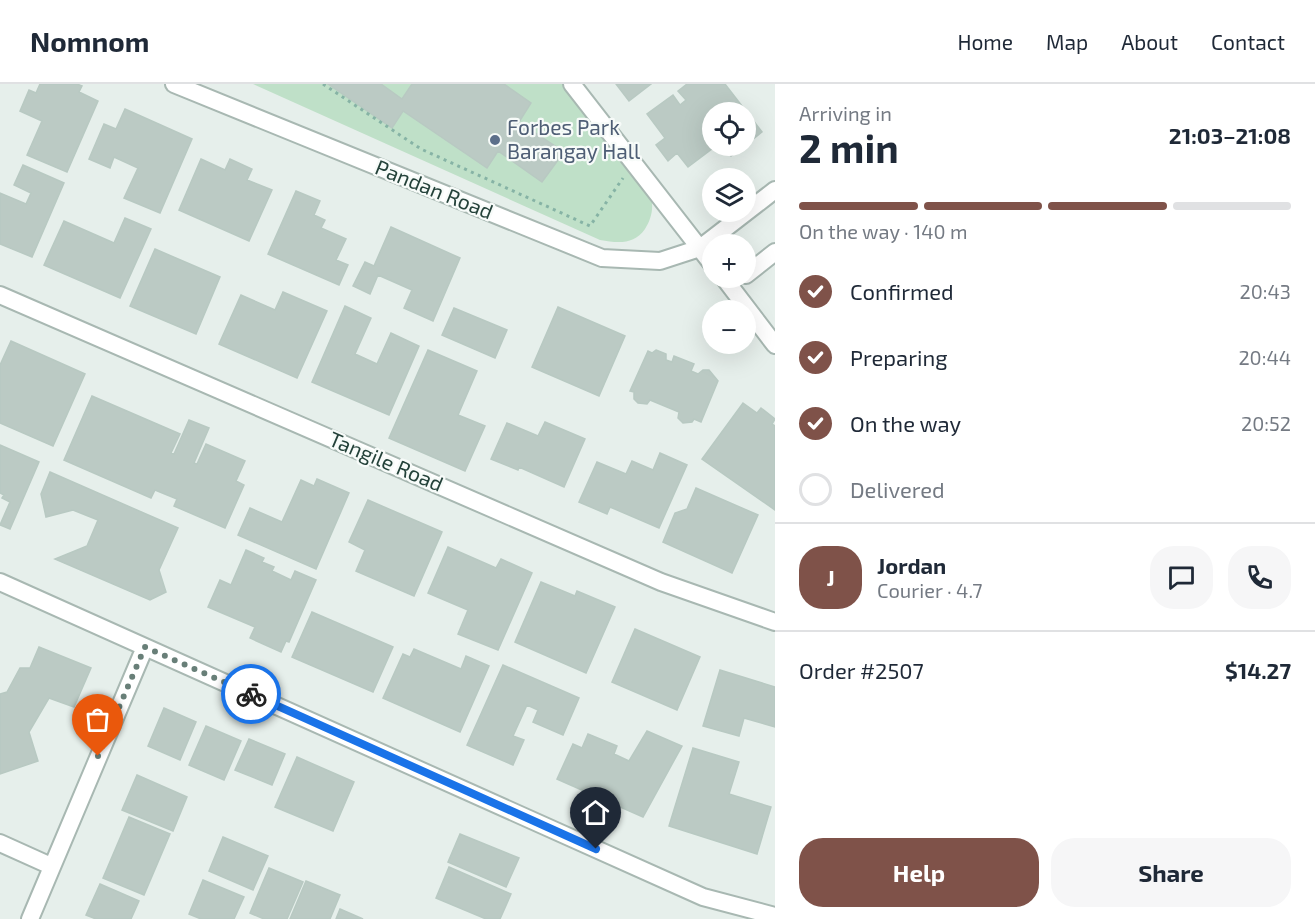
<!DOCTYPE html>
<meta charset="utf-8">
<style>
body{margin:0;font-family:"Exo 2",sans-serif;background:#f6f6f7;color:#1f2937;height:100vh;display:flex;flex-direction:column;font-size:22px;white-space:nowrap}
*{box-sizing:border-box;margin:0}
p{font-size:20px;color:#747a83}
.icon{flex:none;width:33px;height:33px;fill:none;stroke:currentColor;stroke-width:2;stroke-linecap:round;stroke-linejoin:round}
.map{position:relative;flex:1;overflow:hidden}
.details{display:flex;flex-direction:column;background:#fff;width:540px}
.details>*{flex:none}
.tools{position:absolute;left:702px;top:18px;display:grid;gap:12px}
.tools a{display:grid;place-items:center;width:54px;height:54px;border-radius:50%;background:#fff;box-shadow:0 6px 24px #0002;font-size:30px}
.pin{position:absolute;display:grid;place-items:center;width:51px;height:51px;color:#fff;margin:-62px -26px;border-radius:50% 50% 50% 0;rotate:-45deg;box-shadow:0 0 6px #0007}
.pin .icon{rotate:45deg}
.courier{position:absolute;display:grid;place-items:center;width:60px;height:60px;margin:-30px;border:4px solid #1a73e8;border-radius:50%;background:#fff;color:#222;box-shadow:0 2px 8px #0007}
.headline em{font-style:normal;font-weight:700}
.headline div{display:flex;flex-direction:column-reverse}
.headline{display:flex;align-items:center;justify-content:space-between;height:102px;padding:0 24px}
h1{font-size:39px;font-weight:700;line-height:45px}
.bar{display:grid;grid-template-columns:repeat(4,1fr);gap:9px 6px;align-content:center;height:72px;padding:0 24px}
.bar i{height:8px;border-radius:4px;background:#e0e1e3}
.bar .active{background:#7f5249}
.bar p{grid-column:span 4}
.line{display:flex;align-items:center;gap:15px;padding:0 24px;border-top:2px solid #e0e1e3}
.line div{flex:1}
.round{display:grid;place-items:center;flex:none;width:63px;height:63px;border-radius:24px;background:#f6f6f7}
ol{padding:0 24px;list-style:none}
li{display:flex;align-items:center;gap:18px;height:66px}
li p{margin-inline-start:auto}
li .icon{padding:6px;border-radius:50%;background:#7f5249;color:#fff;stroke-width:4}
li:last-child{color:#747a83}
li i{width:33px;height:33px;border:3px solid #e0e1e3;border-radius:50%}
.button{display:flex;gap:12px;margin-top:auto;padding:12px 24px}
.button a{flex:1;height:69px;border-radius:24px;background:#7f5249;color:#fff;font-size:24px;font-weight:700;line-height:69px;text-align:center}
.button a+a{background:#f6f6f7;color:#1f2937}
header{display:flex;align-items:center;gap:36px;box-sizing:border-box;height:84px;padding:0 30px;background:#fff;border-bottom:2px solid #e0e1e3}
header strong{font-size:28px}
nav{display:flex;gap:33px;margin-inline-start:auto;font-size:21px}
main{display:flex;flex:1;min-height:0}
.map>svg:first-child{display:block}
.green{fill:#bfe0c8}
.building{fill:#bbcac4;stroke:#b8c9c2;stroke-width:1.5}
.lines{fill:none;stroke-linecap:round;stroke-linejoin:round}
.minor-casing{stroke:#a8b8b2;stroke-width:20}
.path{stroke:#86b3a5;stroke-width:3;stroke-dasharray:3 4.5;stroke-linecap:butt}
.minor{stroke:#fff;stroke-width:16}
.done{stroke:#687f78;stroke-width:6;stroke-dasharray:0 10.8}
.route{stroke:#1a73e8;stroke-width:8}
.service-dot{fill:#5c6f8a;stroke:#f7fbf9;stroke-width:2}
.labels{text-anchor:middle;stroke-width:4.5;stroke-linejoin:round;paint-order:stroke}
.service-label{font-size:21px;fill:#4e5e75;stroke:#f7fbf9;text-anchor:start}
.street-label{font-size:21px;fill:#24423a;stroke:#f7fbf9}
</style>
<header>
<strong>Nomnom</strong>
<nav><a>Home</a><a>Map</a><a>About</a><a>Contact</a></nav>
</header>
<main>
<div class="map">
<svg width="775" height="835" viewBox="0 0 775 835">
<rect width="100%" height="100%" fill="#e6efeb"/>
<path class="green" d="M253,0H565C586,27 641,84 651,114C654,124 651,136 645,145C634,161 618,159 600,156Z"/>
<path class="building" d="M40,0H77L82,2L79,8L98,17L67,88L27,71L42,37L20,27L29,6L36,9Z
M328,0H381L402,15L412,0H504L531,19L519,38L564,68L542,98L498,67L487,84L403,27L392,44Z
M616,0H651L629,17Z
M687,0H725L762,48L746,61V28H712V47L703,51L713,64L688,83L677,69L668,77L656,61L665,54L647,30L673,11L680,21L686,16L678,7Z
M125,25L192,55L160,129L124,114L138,84L114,73L110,84L89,75L104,40L116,45Z
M724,62H745L731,72Z
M201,75L225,86L230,75L252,85L247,96L272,106L249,157L179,126Z
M23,81L64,99L32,173L0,160V109L26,120L31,109L14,101Z
M296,107L320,117L314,131L325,136L321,144L346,155L336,176L348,181L339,201L268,170Z
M125,134L151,145L120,214L44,181L64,137L114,159Z
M391,143L460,174L433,237L404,224L412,206L378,191L370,210L353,202L365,178L374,182Z
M155,165L220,193L196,250L130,222Z
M283,208L327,227L297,294L219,260L241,211L275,226Z
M345,222L371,234L355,270L377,280L391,249L419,262L389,331L312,298Z
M558,223L625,252L599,312L532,283Z
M454,224L507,246L495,274L442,251Z
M11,257L85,290L53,362L0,339V281Z
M428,266L477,287L458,331L485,342L465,387L389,354Z
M656,266L666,270V276L672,278L674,272L694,280L691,287L698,290L703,286H709L718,297L701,338L694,335L692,338L683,339L678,334L679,328L650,316L647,320L638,319L634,315V308L630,307L648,267L652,269Z
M92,312L180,350L171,369L174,370L189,336L209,344L194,379L197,380L206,360L245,377L236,397L244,401L225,444L174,422L177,415L155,406L151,414L64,376Z
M743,319L757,329L761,324L775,335L772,340L775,342V426L702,375Z
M545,338L585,355L564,403L519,383L518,386L491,375L507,339L538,352Z
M0,361L39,378L10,445L0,441L10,418L2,414L4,411L0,409Z
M660,369L687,381L659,444L610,423L607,430L579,418L597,378L626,390L632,377L653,386Z
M50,388L178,444L159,486L166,508L150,516L55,475L87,462L98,436L73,426L46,433L41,410Z
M317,395L349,409L316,485L238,451L250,424L282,438L301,396L314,402Z
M696,404L758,431L732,489L663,458L675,429L687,425Z
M368,416L442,448L414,512L356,487L365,466L349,458Z
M448,463L496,484L501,475L532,489L498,566L458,550L468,526L428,509Z
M246,466L264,474L262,478L274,483L272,487L291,496L295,487L316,496L289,558L286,557L281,568L250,554L255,543L208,523L220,496L231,501Z
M541,498L575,512L577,507L615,523L586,589L515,558Z
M312,528L393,563L373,608L292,573Z
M635,545L700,573L677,626L612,598Z
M39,563L91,584L74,623L49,614L29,648L38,677L0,690V610L7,608L20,584H30Z
M414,565L461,585L466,572L489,582L460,648L383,614L403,570L410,573Z
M503,581L579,614L563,651L533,638L538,626L527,621L513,652L524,656L513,681L467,661Z
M720,586L775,603V643L744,634L739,652L703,642Z
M164,624L196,638L180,676L148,662Z
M206,642L241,657L224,696L189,681Z
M647,647L682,662L643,733L557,695L573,660L582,664L588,650L617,662L614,670L629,677Z
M249,655L285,670L272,701L235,686Z
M693,664L739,678L729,710L771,723L757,770L669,742Z
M297,673L354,698L333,747L275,723Z
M137,691L187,713L173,747L122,726Z
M129,733L170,750L144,811L103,794Z
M460,750L519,774L506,803L448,778Z
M223,753L268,772L253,806L209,787Z
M449,783L511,810L500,835H486L436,814Z
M269,784L303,798L287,835H264L250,829Z
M203,796L244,813L234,835H201L189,830Z
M306,797L340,811L330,835H290Z
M100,800L139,817L131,835H96L86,831Z
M340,825L363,835H336Z"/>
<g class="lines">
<defs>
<path id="minor" d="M174,0L602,174L660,177L700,164L775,106
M572,0L712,180
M746,191L775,168
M724,194L775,261
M0,211L661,498L775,538
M0,498L703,813L775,832
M0,759L51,782
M30,835L145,563"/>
</defs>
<use href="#minor" class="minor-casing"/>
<path class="path" d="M323,0L421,65L590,142L623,94"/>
<use href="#minor" class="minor"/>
</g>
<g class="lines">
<path class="done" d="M98,672L145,563L251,610"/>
<path class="route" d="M251,610L596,765"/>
</g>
<circle class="service-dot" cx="495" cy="56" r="6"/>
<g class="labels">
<g class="service-label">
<text x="507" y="51">Forbes Park<tspan x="507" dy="24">Barangay Hall</tspan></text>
</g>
<g class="street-label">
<text transform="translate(434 106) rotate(22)" y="7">Pandan Road</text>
<text transform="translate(386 378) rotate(23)" y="7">Tangile Road</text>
</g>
</g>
</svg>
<div class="tools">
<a><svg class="icon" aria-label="locate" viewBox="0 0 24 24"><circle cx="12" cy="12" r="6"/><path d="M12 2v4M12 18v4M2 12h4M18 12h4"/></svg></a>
<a><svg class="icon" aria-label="layers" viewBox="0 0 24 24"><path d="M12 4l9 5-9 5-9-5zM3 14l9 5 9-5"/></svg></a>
<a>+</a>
<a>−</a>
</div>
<div class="pin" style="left:98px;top:672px;background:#ea580c"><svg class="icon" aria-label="bag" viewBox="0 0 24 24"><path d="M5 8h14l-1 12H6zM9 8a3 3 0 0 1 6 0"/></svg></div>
<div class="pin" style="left:596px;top:765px;background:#1f2937"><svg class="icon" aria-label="home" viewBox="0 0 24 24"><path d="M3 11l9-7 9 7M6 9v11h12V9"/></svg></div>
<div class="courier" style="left:251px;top:610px"><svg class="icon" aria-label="bike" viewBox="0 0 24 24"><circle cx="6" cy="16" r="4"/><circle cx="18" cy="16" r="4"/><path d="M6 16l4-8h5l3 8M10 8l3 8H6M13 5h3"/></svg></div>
</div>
<section class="details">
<div class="headline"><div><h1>2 min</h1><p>Arriving in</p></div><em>21:03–21:08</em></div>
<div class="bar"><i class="active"></i><i class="active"></i><i class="active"></i><i></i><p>On the way · 140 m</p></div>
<ol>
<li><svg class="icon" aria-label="check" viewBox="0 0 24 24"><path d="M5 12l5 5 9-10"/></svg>Confirmed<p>20:43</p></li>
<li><svg class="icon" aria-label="check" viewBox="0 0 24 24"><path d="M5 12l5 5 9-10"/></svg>Preparing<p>20:44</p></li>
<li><svg class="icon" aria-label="check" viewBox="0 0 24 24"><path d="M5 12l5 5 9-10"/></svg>On the way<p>20:52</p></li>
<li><i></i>Delivered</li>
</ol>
<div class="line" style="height:108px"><b class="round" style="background:#7f5249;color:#fff">J</b><div><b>Jordan</b><p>Courier · 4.7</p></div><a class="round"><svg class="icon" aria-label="chat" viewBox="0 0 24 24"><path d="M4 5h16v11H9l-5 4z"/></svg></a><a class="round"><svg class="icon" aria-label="phone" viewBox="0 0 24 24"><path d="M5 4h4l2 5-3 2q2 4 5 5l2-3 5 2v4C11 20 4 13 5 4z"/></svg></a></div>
<div class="line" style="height:78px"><div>Order #2507</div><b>$14.27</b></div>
<div class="button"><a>Help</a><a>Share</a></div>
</section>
</main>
